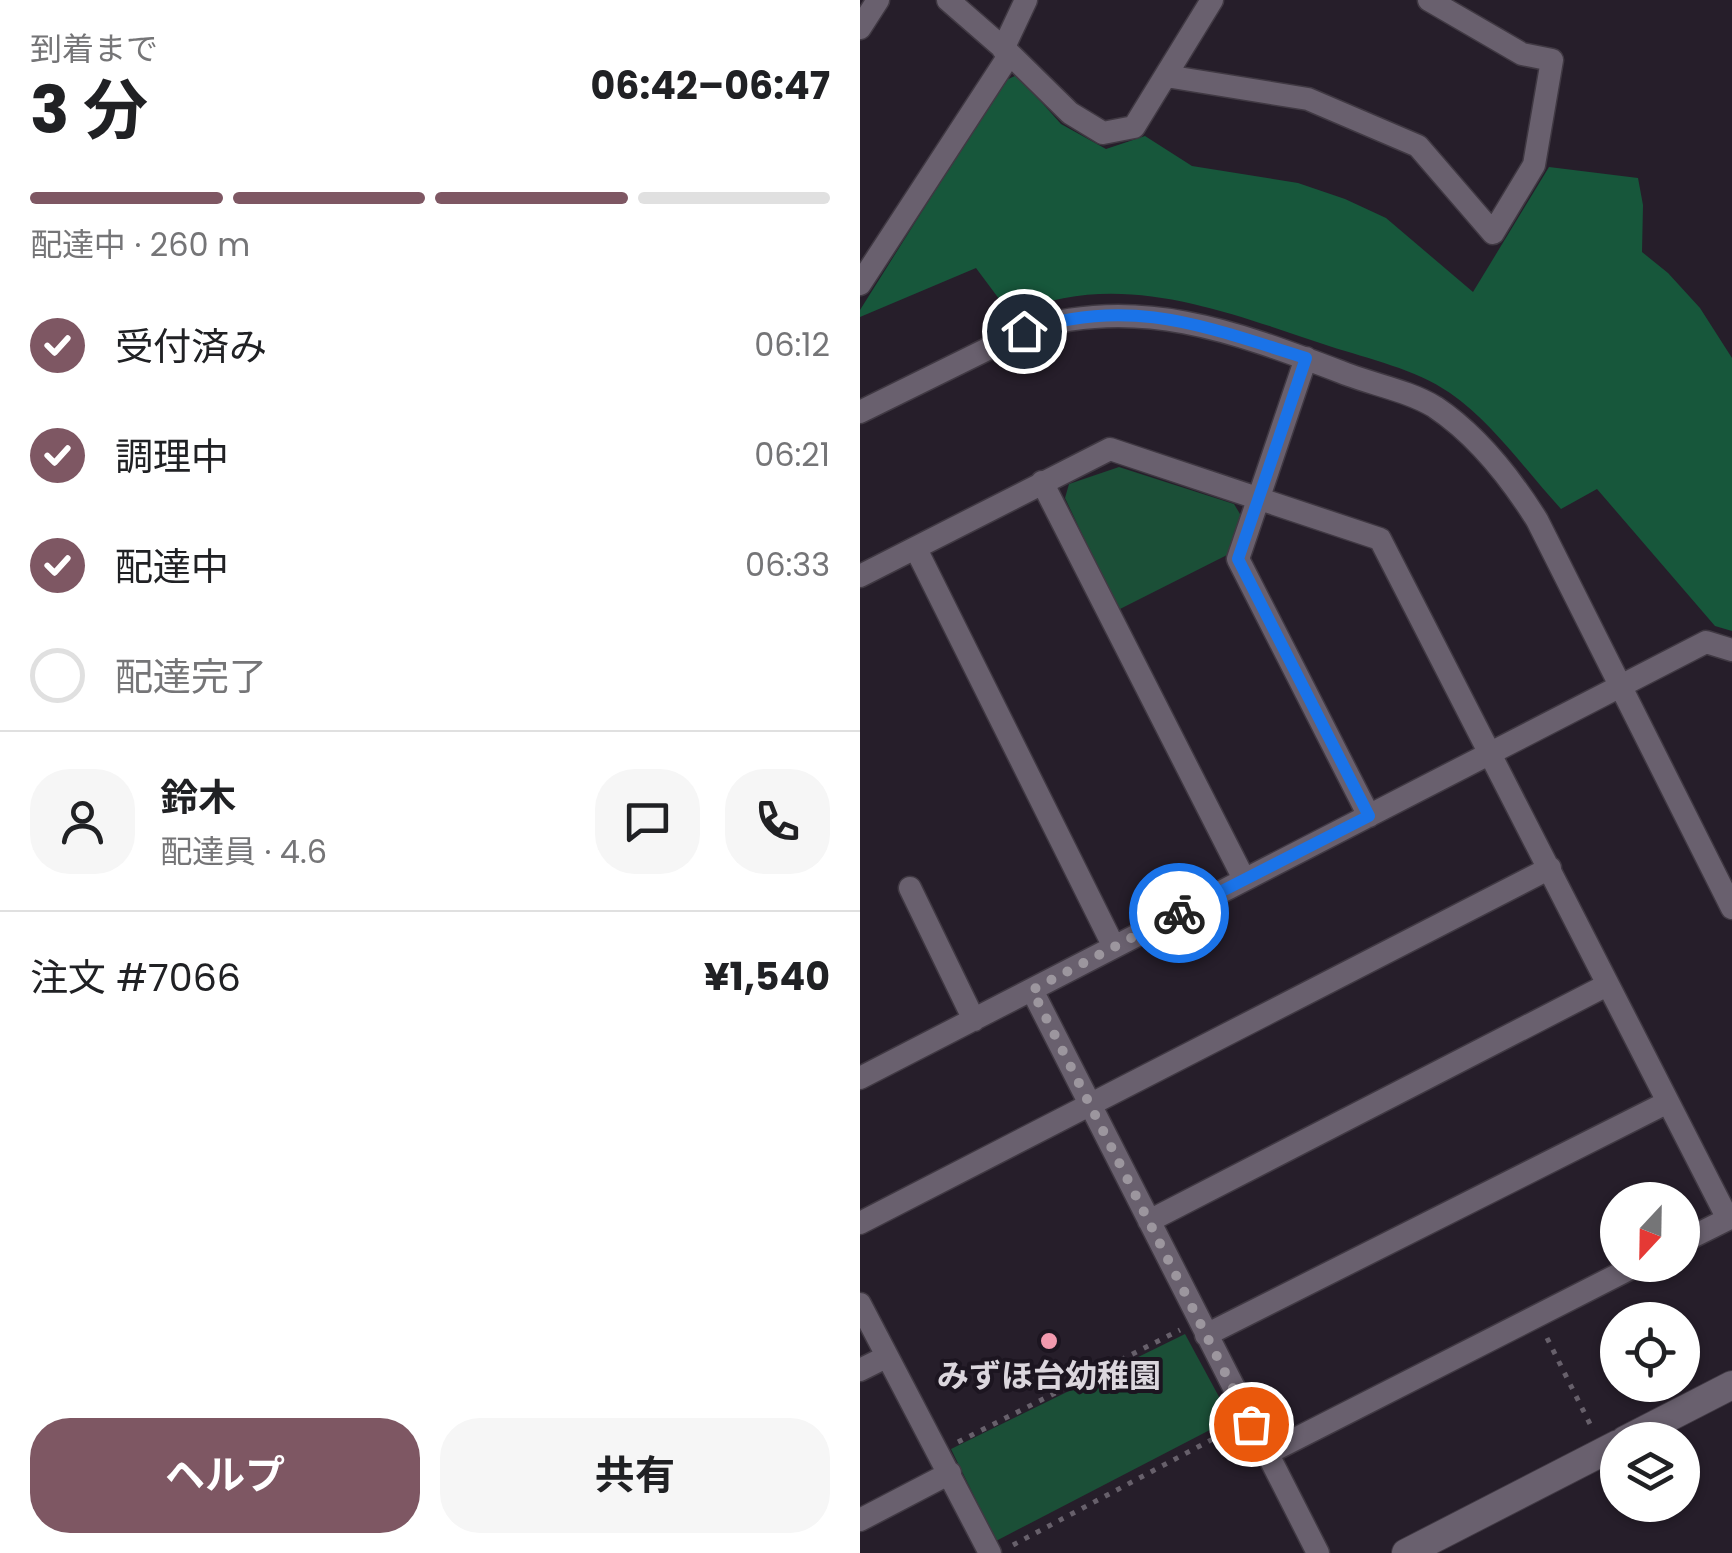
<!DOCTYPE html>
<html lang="ja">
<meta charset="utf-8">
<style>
body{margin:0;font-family:Poppins,"Noto Sans JP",sans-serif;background:#f6f6f6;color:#202124;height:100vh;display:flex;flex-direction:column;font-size:38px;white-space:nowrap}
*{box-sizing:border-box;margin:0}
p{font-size:32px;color:#757577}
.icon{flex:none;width:55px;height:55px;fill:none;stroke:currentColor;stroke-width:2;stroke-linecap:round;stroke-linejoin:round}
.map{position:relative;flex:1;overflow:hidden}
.panel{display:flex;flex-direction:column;background:#fff;width:860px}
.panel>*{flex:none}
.needle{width:65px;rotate:202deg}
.controls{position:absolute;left:740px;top:1182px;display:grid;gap:20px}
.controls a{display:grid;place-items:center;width:100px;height:100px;border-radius:50%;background:#fff;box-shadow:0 2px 8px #0004;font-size:50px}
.pin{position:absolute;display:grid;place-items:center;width:85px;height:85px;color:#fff;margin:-42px;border:5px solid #fff;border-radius:50%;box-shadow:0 2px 10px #0007}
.courier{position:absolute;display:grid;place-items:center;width:100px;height:100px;margin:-50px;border:8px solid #1a73e8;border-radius:50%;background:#fff;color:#222;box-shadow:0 2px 12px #0007}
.overview em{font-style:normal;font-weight:700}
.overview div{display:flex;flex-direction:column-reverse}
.overview{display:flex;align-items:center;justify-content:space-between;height:170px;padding:0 30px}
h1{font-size:65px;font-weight:700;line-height:75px}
.bar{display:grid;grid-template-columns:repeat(4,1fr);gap:15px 10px;align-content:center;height:120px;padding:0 30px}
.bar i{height:12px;border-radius:8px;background:#e0e0e0}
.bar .current{background:#7e5763}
.bar p{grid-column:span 4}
.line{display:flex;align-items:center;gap:25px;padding:0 30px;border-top:2px solid #e0e0e0}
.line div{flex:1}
.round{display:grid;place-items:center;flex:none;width:105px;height:105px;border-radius:40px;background:#f6f6f6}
ol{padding:0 30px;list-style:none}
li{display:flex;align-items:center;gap:30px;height:110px}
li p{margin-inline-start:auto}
li .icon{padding:10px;border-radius:50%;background:#7e5763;color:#fff;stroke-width:4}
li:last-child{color:#757577}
li i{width:55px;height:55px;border:5px solid #e0e0e0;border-radius:50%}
.action{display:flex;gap:20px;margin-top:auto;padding:20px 30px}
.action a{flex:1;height:115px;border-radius:40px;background:#7e5763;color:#fff;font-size:40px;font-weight:700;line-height:115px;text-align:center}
.action a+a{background:#f6f6f6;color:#202124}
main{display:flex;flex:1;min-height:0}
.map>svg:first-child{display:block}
.green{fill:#1b4f37}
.forest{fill:#17573b}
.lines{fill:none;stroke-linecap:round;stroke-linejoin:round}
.minor-casing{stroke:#403943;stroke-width:25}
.tertiary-casing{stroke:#403943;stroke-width:30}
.path{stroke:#67606b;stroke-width:5;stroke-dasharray:5 8;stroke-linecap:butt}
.minor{stroke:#69606e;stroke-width:22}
.tertiary{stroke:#69606e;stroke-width:28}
.done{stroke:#9c969e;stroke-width:10;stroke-dasharray:0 18}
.route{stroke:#1a73e8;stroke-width:12}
.poi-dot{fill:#f29aaf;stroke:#1c1520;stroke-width:4}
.labels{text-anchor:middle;stroke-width:8;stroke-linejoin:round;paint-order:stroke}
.poi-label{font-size:32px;font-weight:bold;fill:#dbd6dd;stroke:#1c1520}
</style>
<main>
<section class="panel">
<div class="overview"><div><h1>3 分</h1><p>到着まで</p></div><em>06:42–06:47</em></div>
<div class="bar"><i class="current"></i><i class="current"></i><i class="current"></i><i></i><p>配達中 · 260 m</p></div>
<ol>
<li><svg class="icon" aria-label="check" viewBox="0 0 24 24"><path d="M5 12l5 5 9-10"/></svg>受付済み<p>06:12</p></li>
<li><svg class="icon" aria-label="check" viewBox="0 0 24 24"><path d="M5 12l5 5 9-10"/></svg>調理中<p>06:21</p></li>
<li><svg class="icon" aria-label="check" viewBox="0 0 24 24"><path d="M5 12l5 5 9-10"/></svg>配達中<p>06:33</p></li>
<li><i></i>配達完了</li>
</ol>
<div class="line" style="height:180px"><a class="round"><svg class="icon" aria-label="person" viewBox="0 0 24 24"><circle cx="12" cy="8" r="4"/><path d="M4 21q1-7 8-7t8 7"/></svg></a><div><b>鈴木</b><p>配達員 · 4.6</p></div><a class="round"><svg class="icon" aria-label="chat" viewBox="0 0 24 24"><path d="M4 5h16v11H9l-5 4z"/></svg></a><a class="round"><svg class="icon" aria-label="phone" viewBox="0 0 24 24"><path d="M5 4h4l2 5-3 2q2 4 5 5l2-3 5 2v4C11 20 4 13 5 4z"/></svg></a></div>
<div class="line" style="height:130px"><div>注文 #7066</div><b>¥1,540</b></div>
<div class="action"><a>ヘルプ</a><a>共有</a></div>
</section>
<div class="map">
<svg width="872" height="1553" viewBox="0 0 872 1553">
<rect width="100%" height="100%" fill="#261e2a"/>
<path class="green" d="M259,467L374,504L383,519L371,553L258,610L205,498L209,484Z
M325,1334L371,1419L136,1541L91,1449Z"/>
<path class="forest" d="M157,75L201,124L246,149L285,136L332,166L438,183L485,199L526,218L613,292L689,167L778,178L783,205L782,252L808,273L840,308L872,358V631L855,626L737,489L701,509C666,471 633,423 590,393C555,369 509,359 469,346C366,312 257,266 151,315L116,268L0,317V310L144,81Z"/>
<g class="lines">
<defs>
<path id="minor" d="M0,28L18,0
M143,49L166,0
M150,54L210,113L243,133L274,127L352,0
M306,76L448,99L558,146L633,233L674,165L692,60L662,54L569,0
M0,284L150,54L88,0
M446,358L378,559L509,816
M0,412L164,331C279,293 381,334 489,375C516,385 551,392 575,407C617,435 650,477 677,520L872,908
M182,482L384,879
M56,549L254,947
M0,576L250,449L520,539L868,1219
M50,888L114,1020
M172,990L458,1553
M0,1078L846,642L872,650
M289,1221L747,985
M0,1223L690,868
M822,1242L872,1217
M0,1304L130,1553
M346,1335L808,1102
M0,1370L26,1357
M406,1454L777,1265
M0,1520L90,1473"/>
<path id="tertiary" d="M765,1440L872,1385
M546,1553L758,1444"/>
</defs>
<use href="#minor" class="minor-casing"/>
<use href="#tertiary" class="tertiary-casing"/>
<path class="path" d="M687,1338L733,1430
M98,1442L320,1330
M153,1545L368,1431"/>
<use href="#minor" class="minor"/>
<use href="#tertiary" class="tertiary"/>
</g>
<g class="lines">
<path class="done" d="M319,913L172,990L391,1424"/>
<path class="route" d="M164,331C270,295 346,327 446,358L378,559L509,816L319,913"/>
</g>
<circle class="poi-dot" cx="189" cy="1341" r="10"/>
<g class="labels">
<g class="poi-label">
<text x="189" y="1387">みずほ台幼稚園</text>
</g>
</g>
</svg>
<div class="controls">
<a><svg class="needle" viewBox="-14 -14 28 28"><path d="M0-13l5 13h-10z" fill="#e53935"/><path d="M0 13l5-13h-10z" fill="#757577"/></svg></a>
<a><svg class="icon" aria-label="locate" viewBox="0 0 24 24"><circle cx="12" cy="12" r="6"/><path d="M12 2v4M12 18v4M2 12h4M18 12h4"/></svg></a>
<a><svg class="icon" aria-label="layers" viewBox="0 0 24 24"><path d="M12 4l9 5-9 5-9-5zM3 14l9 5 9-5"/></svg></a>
</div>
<div class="pin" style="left:391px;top:1424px;background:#ea580c"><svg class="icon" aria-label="bag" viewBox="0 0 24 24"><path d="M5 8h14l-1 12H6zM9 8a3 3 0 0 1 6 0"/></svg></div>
<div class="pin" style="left:164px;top:331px;background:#1f2937"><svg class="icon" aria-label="home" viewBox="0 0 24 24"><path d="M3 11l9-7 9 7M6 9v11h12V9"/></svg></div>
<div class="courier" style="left:319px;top:913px"><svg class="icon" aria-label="bike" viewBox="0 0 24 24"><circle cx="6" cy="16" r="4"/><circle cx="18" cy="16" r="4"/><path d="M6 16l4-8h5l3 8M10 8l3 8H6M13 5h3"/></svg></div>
</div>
</main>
